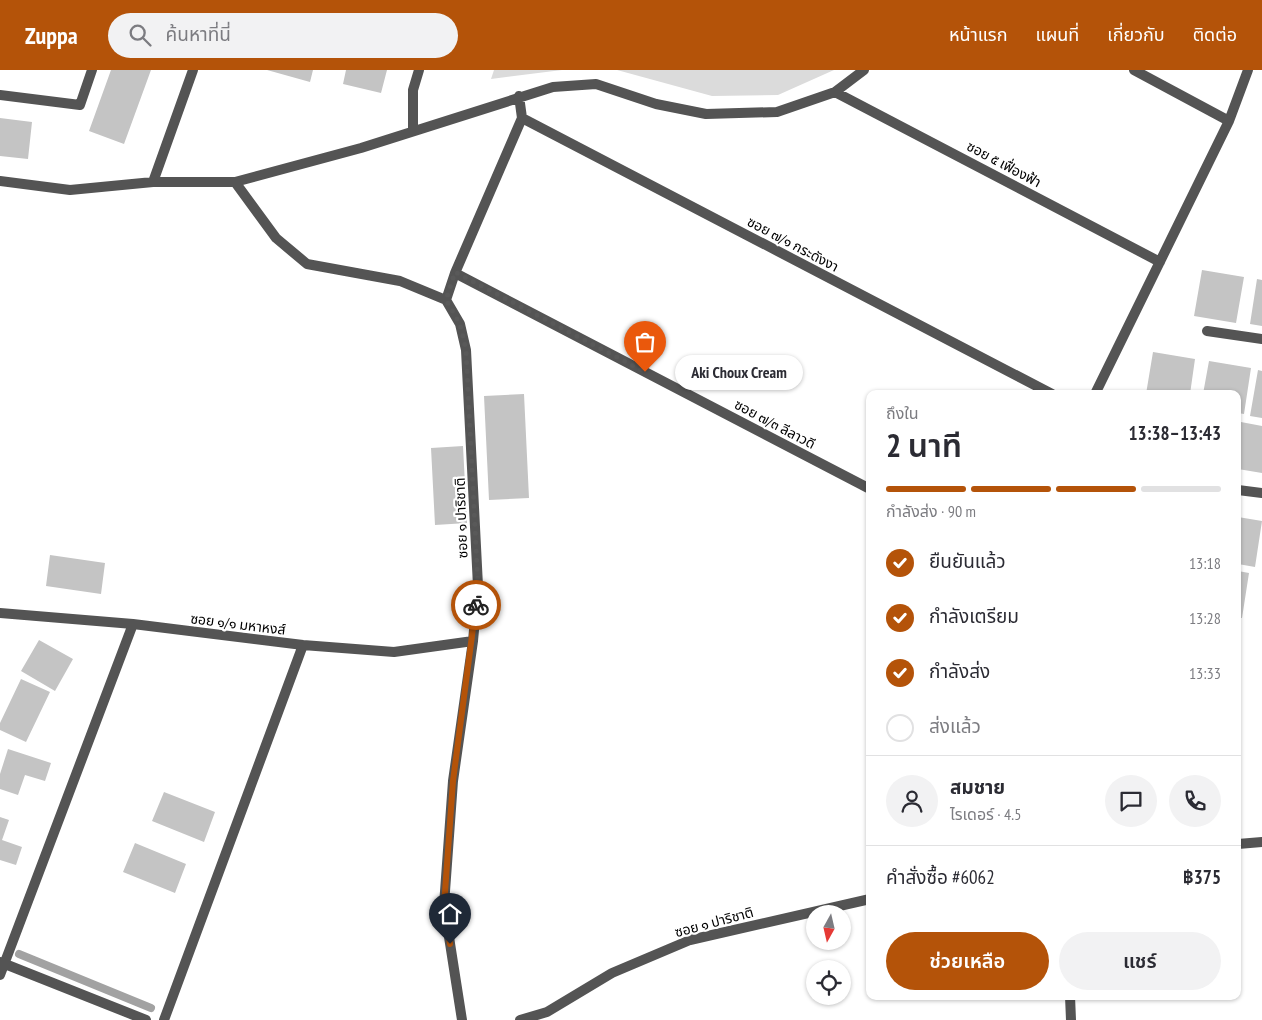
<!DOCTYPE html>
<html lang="th">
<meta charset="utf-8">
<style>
body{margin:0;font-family:"PT Sans Narrow","Noto Sans Thai",sans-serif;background:#f2f2f3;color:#2b2b33;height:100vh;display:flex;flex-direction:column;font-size:19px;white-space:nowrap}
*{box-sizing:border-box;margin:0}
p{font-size:16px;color:#7c7c81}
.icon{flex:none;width:28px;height:28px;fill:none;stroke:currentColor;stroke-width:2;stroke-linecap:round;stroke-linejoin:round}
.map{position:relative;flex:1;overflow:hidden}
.sheet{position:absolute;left:866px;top:320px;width:375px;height:610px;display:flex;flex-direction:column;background:#fff;border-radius:10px;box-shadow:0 1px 4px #0004}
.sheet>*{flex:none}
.needle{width:32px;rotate:188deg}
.tools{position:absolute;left:806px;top:835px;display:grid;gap:10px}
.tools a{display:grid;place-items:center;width:45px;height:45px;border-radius:50%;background:#fff;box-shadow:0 1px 4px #0004;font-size:25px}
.pin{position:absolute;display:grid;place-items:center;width:42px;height:42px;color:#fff;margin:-51px -21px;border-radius:50% 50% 50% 0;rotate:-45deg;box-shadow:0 0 5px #0007}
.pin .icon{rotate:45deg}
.courier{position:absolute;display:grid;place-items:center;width:50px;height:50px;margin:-25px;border:4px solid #b45309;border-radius:50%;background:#fff;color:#222;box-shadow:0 1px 6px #0007}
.bubble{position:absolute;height:35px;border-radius:18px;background:#fff;box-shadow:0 1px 4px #0004;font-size:16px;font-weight:600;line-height:35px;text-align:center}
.head em{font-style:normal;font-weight:600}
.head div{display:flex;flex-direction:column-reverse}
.head{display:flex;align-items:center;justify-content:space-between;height:85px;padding:0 20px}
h1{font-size:32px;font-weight:600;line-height:38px}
.bar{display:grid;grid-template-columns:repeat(4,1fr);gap:8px 5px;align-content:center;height:60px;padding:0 20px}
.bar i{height:6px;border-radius:4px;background:#e1e1e2}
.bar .current{background:#b45309}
.bar p{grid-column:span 4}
.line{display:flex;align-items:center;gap:12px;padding:0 20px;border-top:1px solid #e1e1e2}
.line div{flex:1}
.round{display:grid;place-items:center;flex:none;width:52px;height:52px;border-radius:26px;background:#f2f2f3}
ol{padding:0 20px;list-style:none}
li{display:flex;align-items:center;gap:15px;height:55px}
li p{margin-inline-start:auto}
li .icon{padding:5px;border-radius:50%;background:#b45309;color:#fff;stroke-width:4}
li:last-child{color:#7c7c81}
li i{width:28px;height:28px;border:2px solid #e1e1e2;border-radius:50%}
.primary-button{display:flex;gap:10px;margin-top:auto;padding:10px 20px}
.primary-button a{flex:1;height:58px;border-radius:30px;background:#b45309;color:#fff;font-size:20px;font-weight:600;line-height:58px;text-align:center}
.primary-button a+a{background:#f2f2f3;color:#2b2b33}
header{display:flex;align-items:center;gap:30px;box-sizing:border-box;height:70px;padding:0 25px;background:#b45309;color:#fff}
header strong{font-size:24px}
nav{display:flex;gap:28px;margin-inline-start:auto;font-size:18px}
.search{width:350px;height:45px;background:#f2f2f3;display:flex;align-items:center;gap:12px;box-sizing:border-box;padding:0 18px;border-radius:28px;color:#7c7c81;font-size:19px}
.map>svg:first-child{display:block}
.green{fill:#dbdbdb}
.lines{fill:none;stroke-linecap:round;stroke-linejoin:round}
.stream{stroke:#a2a2a2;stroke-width:8}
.building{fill:#c4c4c4}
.lane{stroke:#545454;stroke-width:10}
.street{stroke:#545454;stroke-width:10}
.done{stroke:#595959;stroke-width:5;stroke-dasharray:0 9}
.route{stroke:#b45309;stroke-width:6}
.labels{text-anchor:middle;stroke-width:4.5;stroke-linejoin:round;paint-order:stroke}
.street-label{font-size:14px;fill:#000;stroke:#fff}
</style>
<header>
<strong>Zuppa</strong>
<div class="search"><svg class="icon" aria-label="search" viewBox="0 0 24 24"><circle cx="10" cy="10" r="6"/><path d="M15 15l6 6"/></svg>ค้นหาที่นี่</div>
<nav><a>หน้าแรก</a><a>แผนที่</a><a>เกี่ยวกับ</a><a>ติดต่อ</a></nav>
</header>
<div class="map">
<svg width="1262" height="950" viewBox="0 0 1262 950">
<rect width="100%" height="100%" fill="#fff"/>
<path class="green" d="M494,0H562L491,9Z
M617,0H834L778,25L712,26Z"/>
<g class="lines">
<path class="stream" d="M19,884L151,938"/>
</g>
<path class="building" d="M111,0H151L124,74L89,61Z
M267,0H313L310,12Z
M346,0H387L381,23L343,14Z
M0,48L32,52L28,89L0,86Z
M1202,200L1244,207L1236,253L1194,246Z
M1257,209L1262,210V256L1250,254Z
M1153,282L1195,289L1190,324H1146Z
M1209,291L1251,298L1244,344L1238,343V324H1203Z
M1258,300L1262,301V348L1250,346Z
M524,324L529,428L489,430L484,326Z
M1241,352L1262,356V403L1238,399V372Z
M463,376L467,453L435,455L431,378Z
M1238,447L1262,451L1255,497L1238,494Z
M50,485L105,493L101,524L46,516Z
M1238,501L1249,503L1242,548H1238Z
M39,570L73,589L55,621L21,601Z
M21,609L50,622L26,672L0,660V653Z
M8,679L51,693L45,711L25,705L18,725L0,719V704Z
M164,722L215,742L204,772L152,751Z
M0,747L9,750L2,770L22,777L16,795L0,790Z
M135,773L186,794L175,823L123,802Z"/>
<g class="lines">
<path class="lane" d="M1070,926L1071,950"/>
<path class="street" d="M1134,0L1229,51
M835,22L1160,192
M0,25L80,35L92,0
M522,48L1052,324
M413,60V20L419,0
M0,111L70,120L153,112H235L361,78L553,17L596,14L656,34L706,44L777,42L835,22L864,0
M153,112L193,0
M235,112L276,168L307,194L400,211L446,230L460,254L466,280L478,516L473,571L453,711L444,835L462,950
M455,203L870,419
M446,230L455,203L522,48L519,26
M1207,261L1262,269
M1095,324L1229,51L1248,0
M1238,420L1262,423
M0,543L133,554L303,575L394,582L473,571
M1238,774L1262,772
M0,892L146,950
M0,905L133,554
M164,950L303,575
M520,950L547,942L612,903L690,870L870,829"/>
</g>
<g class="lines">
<path class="done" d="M476,535L478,516L466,280L460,254L446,230L455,202L645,302"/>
<path class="route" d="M450,874L444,836L453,711L476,535"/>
</g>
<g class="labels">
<g class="street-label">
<text transform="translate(1004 94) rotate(28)" y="5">ซอย ๕ เฟื่องฟ้า</text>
<text transform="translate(793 174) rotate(28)" y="5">ซอย ๗/๑ กระดังงา</text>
<text transform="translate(775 354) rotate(28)" y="5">ซอย ๗/๓ ลีลาวดี</text>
<text transform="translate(461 448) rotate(-92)" y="5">ซอย ๑ ปาริชาติ</text>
<text transform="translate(238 554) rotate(7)" y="5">ซอย ๑/๑ มหาหงส์</text>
<text transform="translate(714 852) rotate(-15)" y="5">ซอย ๑ ปาริชาติ</text>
</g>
</g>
</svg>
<div class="tools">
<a><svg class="needle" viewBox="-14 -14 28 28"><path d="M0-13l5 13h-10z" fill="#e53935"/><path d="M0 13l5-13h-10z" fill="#7c7c81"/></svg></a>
<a><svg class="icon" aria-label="locate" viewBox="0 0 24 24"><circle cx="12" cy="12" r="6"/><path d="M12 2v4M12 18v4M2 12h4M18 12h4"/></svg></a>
</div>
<div class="pin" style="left:645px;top:302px;background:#ea580c"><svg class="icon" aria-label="bag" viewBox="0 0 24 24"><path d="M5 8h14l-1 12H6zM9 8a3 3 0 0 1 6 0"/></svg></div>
<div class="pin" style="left:450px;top:874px;background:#1f2937"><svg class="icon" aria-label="home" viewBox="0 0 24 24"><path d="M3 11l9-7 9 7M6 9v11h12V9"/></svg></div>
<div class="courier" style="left:476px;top:535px"><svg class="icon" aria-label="bike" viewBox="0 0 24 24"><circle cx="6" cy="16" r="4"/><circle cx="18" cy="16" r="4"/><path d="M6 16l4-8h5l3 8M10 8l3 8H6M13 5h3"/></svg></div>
<div class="bubble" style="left:675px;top:285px;width:128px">Aki Choux Cream</div>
<section class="sheet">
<div class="head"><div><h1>2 นาที</h1><p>ถึงใน</p></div><em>13:38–13:43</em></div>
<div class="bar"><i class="current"></i><i class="current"></i><i class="current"></i><i></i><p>กำลังส่ง · 90 m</p></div>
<ol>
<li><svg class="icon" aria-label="check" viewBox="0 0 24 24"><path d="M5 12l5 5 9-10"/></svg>ยืนยันแล้ว<p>13:18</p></li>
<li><svg class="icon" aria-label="check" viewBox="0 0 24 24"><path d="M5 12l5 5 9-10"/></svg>กำลังเตรียม<p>13:28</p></li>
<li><svg class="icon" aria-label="check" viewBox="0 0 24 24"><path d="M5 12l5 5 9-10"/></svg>กำลังส่ง<p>13:33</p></li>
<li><i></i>ส่งแล้ว</li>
</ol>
<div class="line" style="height:90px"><a class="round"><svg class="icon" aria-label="person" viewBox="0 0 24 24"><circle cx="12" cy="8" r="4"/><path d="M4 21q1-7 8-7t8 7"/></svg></a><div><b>สมชาย</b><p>ไรเดอร์ · 4.5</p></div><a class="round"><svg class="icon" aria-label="chat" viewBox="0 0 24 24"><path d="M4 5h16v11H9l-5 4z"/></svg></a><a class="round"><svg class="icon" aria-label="phone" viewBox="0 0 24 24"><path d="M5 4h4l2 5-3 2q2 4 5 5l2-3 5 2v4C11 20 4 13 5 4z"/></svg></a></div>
<div class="line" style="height:65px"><div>คำสั่งซื้อ #6062</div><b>฿375</b></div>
<div class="primary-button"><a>ช่วยเหลือ</a><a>แชร์</a></div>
</section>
</div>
